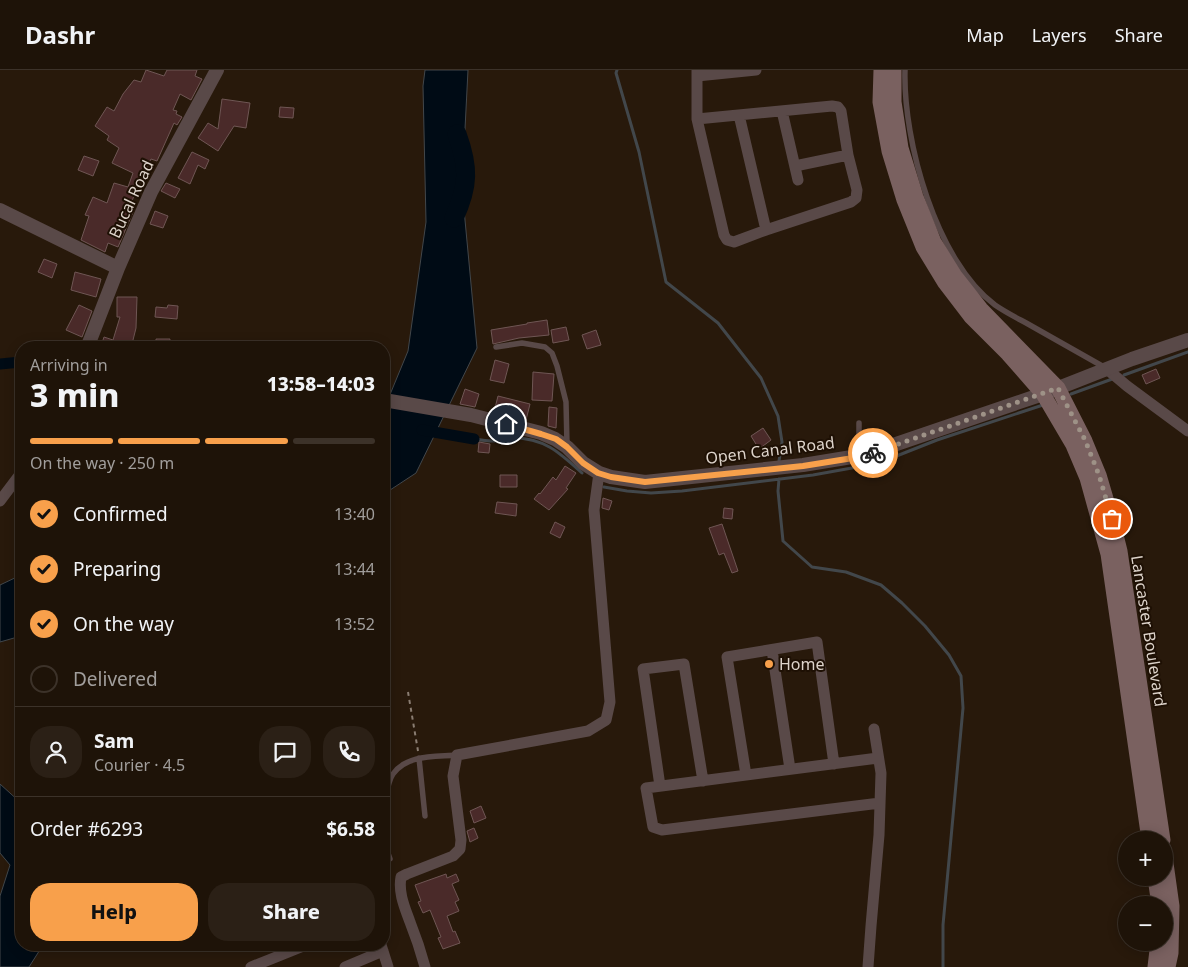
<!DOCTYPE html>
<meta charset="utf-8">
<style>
body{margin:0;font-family:"Noto Sans",sans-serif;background:#2b2016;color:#f1f3f6;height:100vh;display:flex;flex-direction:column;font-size:19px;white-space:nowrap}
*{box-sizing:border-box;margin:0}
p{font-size:16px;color:#a19e9c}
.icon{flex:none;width:28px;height:28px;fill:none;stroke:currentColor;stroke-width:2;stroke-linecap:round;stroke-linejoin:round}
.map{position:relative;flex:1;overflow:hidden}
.drawer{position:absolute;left:15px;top:271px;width:375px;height:610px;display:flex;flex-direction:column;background:#1e1308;border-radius:20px;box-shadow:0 2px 12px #0003,0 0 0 1px #3c3229}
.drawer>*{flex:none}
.fabs{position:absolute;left:1118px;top:761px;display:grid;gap:10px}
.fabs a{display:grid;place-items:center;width:55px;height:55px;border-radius:50%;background:#1e1308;box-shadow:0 2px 12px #0003,0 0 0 1px #3c3229;font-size:25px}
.pin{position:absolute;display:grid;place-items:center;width:42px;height:42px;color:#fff;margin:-21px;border:2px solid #fff;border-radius:50%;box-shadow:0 1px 5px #0007}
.courier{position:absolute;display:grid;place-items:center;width:50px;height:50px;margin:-25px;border:4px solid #f8a04b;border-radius:50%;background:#fff;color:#222;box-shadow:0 1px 6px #0007}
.summary em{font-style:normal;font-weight:800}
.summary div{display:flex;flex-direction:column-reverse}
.summary{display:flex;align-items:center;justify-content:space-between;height:85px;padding:0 15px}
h1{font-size:32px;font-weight:800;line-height:38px}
.bar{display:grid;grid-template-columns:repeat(4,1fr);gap:8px 5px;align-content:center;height:60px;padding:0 15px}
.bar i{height:6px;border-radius:4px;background:#3c3229}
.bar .active{background:#f8a04b}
.bar p{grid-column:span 4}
.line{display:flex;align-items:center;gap:12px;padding:0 15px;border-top:1px solid #3c3229}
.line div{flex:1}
.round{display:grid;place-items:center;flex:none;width:52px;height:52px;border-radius:20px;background:#2b2016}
ol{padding:0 15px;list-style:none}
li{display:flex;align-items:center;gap:15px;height:55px}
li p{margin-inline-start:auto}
li .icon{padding:5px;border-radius:50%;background:#f8a04b;color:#111;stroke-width:4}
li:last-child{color:#a19e9c}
li i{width:28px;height:28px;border:2px solid #3c3229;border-radius:50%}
.cta{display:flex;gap:10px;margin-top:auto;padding:10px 15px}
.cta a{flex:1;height:58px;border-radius:20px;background:#f8a04b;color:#111;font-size:20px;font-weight:800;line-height:58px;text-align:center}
.cta a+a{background:#2b2016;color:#f1f3f6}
header{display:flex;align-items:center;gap:30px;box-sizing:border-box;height:70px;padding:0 25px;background:#1e1308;border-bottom:1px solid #3c3229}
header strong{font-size:24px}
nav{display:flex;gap:28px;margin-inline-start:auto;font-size:18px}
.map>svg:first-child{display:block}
.water{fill:#000b15;stroke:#42474b}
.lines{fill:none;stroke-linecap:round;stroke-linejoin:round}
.stream{stroke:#42474b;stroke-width:3}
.canal{stroke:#000b15;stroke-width:11}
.river{stroke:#000b15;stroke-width:19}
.building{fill:#4a2a29;stroke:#6f5654}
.path{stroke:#8a7d72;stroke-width:2;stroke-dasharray:4 4;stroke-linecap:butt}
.service{stroke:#594948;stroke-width:5.5}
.minor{stroke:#594948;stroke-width:11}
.tertiary{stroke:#594948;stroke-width:14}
.secondary{stroke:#7a6160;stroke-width:15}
.done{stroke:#9e9287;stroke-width:5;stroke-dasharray:0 9}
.route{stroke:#f8a04b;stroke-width:6}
.poi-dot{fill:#f8a04b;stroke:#1e1004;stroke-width:2}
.labels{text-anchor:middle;stroke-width:4;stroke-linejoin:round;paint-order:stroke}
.street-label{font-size:16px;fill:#ddd3ca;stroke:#1e1004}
.poi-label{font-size:16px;fill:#ddd3ca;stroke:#1e1004;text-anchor:start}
</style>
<header>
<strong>Dashr</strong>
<nav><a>Map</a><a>Layers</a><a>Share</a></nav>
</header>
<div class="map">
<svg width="1188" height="897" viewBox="0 0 1188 897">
<rect width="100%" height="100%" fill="#28190b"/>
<path class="water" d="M425,0H468L462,118L477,278L416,403L384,424V339L408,281L426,152L423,16Z
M21,505V566L0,572V515Z
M0,714L21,733V875H43L29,897H0V826L10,795L0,783Z"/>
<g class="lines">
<path class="stream" d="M617,0L616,3L639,82L666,212L718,253L761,308L778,346L782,372L779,391
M1124,305L1188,282
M1071,324L1115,308
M474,369C480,370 487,371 494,371C500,371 507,368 513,368C545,368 560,383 582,403
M779,409L778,421L783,471L812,497L846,502L881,515L902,533L925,556L949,585L961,606L963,638L943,855V897
M604,417L627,421L651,423L682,421L813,405L874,394L894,387L937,370L1043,335"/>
<path class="canal" d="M0,294L21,292
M422,360L474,369"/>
<path class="river" d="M454,148C469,116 469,97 457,64"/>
</g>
<path class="building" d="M146,0L164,6L167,0H197L195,6L202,9L191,30L180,24L173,40L177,41L176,44L182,47L177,55L174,53L157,91L151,89L138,114L129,140L133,142L118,177L108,173L105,182L81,170L89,146L85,145L93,127L107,133L114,113L128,117L133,103L112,93L119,78L107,70L109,66L95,56L107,37L114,41L123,24L134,10L141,12Z
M222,29L250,33L246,58L234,56L218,81L198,68L208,53L218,59Z
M280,37L294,38L293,48L279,47Z
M192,82L209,90L205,99L198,95L190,114L178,108Z
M84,86L99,91L93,106L78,100Z
M166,113L180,119L175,128L161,121Z
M155,141L168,146L163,158L150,154Z
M44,189L57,194L52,208L38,202Z
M75,202L101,209L96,227L71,220Z
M117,227H137L136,258L131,278H105L101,276L104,267L113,270L120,247H117Z
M79,235L92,241L82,267L66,260Z
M168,235L178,236L177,249L155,247L156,237L167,238Z
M547,250L549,265L519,268L493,274L491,260L527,254V253Z
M566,257L569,270L553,273L551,260Z
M596,260L601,275L587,279L582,265Z
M156,269H170L169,278H156Z
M495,290L509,294L504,313L490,310Z
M1156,299L1160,308L1146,314L1142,305Z
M533,302L554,304L552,331L532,330Z
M465,319L479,324L475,337L460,334Z
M498,326L530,334L526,350L494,342Z
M549,337L557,338L556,358L548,356Z
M763,358L771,370L759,379L751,366Z
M479,372L490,374L489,383L478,382Z
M565,396L576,403L566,418L568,419L549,440L534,429L539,423L540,424L553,407L556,410Z
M500,405H517V417H500Z
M603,428L612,431L609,440L602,438Z
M497,432L517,434L516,446L495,443Z
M724,438L733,439L732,449L723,448Z
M555,452L565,457L560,468L550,463Z
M722,454L738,501L732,503L724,483L719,485L709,458Z
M481,736L486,748L474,753L470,741Z
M474,758L478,768L470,772L467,761Z
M446,804L447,808L456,804L459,811L452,814L459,830L455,832L459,841L447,846L453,862L455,861L460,873L443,879L438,868L441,867L430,840L423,843L418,832L421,831L415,815Z"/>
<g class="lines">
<path class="path" d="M408,622L418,681"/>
<path class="service" d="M905,0C903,71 936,191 995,235C1005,242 1017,248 1028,254C1053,268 1079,283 1104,297
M496,277L522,273L545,277L552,283L557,296L566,332L567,375
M859,353V371L864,385
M419,688L425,746
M384,735C386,726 388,711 393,704C407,684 436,687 457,685
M384,772L390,789"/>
<path class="minor" d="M697,6L756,0
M782,41L798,110
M739,45L766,160
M697,49L832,36L838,37L841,41L848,85L857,120L856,128L851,132L766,160L734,172L727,170L724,165L697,49V0
M795,96L848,85
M1108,300L1127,316L1188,361
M0,431L21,403
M772,580L790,699
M878,688L646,718L653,757L662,760L880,733
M746,705L727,587L817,572L834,694
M660,716L643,599L684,594L703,711
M381,875L388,897
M251,897L306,875
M345,897L383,881
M425,897C421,882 416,867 410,852C405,838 398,823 401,807L407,804L453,786L460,779L461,770L453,706L457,685L588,661L606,650L610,632L594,440L599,403
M868,897L871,856L879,765L881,703L874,659"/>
<path class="tertiary" d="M0,140L118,198
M87,278L118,198L151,122L217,0
M384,330L471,345L541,363L555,369L567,377L583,393L599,403L611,407L645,412L803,395L864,385L1043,324L1132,289L1188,270"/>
<path class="secondary" d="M881,0L880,32L889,81L904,130L923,177L945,213L971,247L1008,284L1043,324L1073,375L1087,408L1108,484L1149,770
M894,0V32L901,78L916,127L934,172L955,206L981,239L1058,318L1085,371L1099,405L1112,449L1120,481L1163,770
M1164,779L1172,836L1171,883L1168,897
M1155,808L1159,835
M1155,897L1158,872"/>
</g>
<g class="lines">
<path class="done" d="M873,383L1058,318L1085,370L1099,405L1112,449"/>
<path class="route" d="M506,354L541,364L556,369L567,377L583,393L598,403L611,407L645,412L803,396L853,388L873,383"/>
</g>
<circle class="poi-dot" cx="769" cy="594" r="5"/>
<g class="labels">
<g class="street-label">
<text transform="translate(131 129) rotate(-65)" y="6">Bucal Road</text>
<text transform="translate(770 380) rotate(-7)" y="6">Open Canal Road</text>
<text transform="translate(1149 561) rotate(81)" y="6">Lancaster Boulevard</text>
</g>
<g class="poi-label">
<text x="779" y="600">Home</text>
</g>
</g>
</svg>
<div class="fabs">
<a>+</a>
<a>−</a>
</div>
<div class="pin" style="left:1112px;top:449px;background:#ea580c"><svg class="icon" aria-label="bag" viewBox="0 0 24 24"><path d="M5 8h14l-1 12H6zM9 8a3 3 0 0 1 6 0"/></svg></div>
<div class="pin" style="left:506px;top:354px;background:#1f2937"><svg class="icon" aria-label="home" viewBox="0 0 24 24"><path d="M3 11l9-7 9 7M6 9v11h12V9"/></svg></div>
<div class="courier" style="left:873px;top:383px"><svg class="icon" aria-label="bike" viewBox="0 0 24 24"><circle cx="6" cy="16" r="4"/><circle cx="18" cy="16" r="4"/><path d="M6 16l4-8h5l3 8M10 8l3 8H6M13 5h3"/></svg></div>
<section class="drawer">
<div class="summary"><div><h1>3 min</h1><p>Arriving in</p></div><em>13:58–14:03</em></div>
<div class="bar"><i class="active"></i><i class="active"></i><i class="active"></i><i></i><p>On the way · 250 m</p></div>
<ol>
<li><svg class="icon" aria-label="check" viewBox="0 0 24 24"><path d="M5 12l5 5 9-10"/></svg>Confirmed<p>13:40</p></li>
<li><svg class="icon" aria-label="check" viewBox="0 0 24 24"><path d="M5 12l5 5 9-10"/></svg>Preparing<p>13:44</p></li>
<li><svg class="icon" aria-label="check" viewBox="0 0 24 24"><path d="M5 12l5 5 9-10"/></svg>On the way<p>13:52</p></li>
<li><i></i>Delivered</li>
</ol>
<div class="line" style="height:90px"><a class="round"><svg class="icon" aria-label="person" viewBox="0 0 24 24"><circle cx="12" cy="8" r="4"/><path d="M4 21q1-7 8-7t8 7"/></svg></a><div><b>Sam</b><p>Courier · 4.5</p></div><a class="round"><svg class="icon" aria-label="chat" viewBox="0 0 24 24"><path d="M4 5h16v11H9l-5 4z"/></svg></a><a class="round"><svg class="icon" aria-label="phone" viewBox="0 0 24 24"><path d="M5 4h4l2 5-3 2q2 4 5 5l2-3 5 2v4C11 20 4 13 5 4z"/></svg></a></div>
<div class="line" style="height:65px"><div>Order #6293</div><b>$6.58</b></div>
<div class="cta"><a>Help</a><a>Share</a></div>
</section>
</div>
